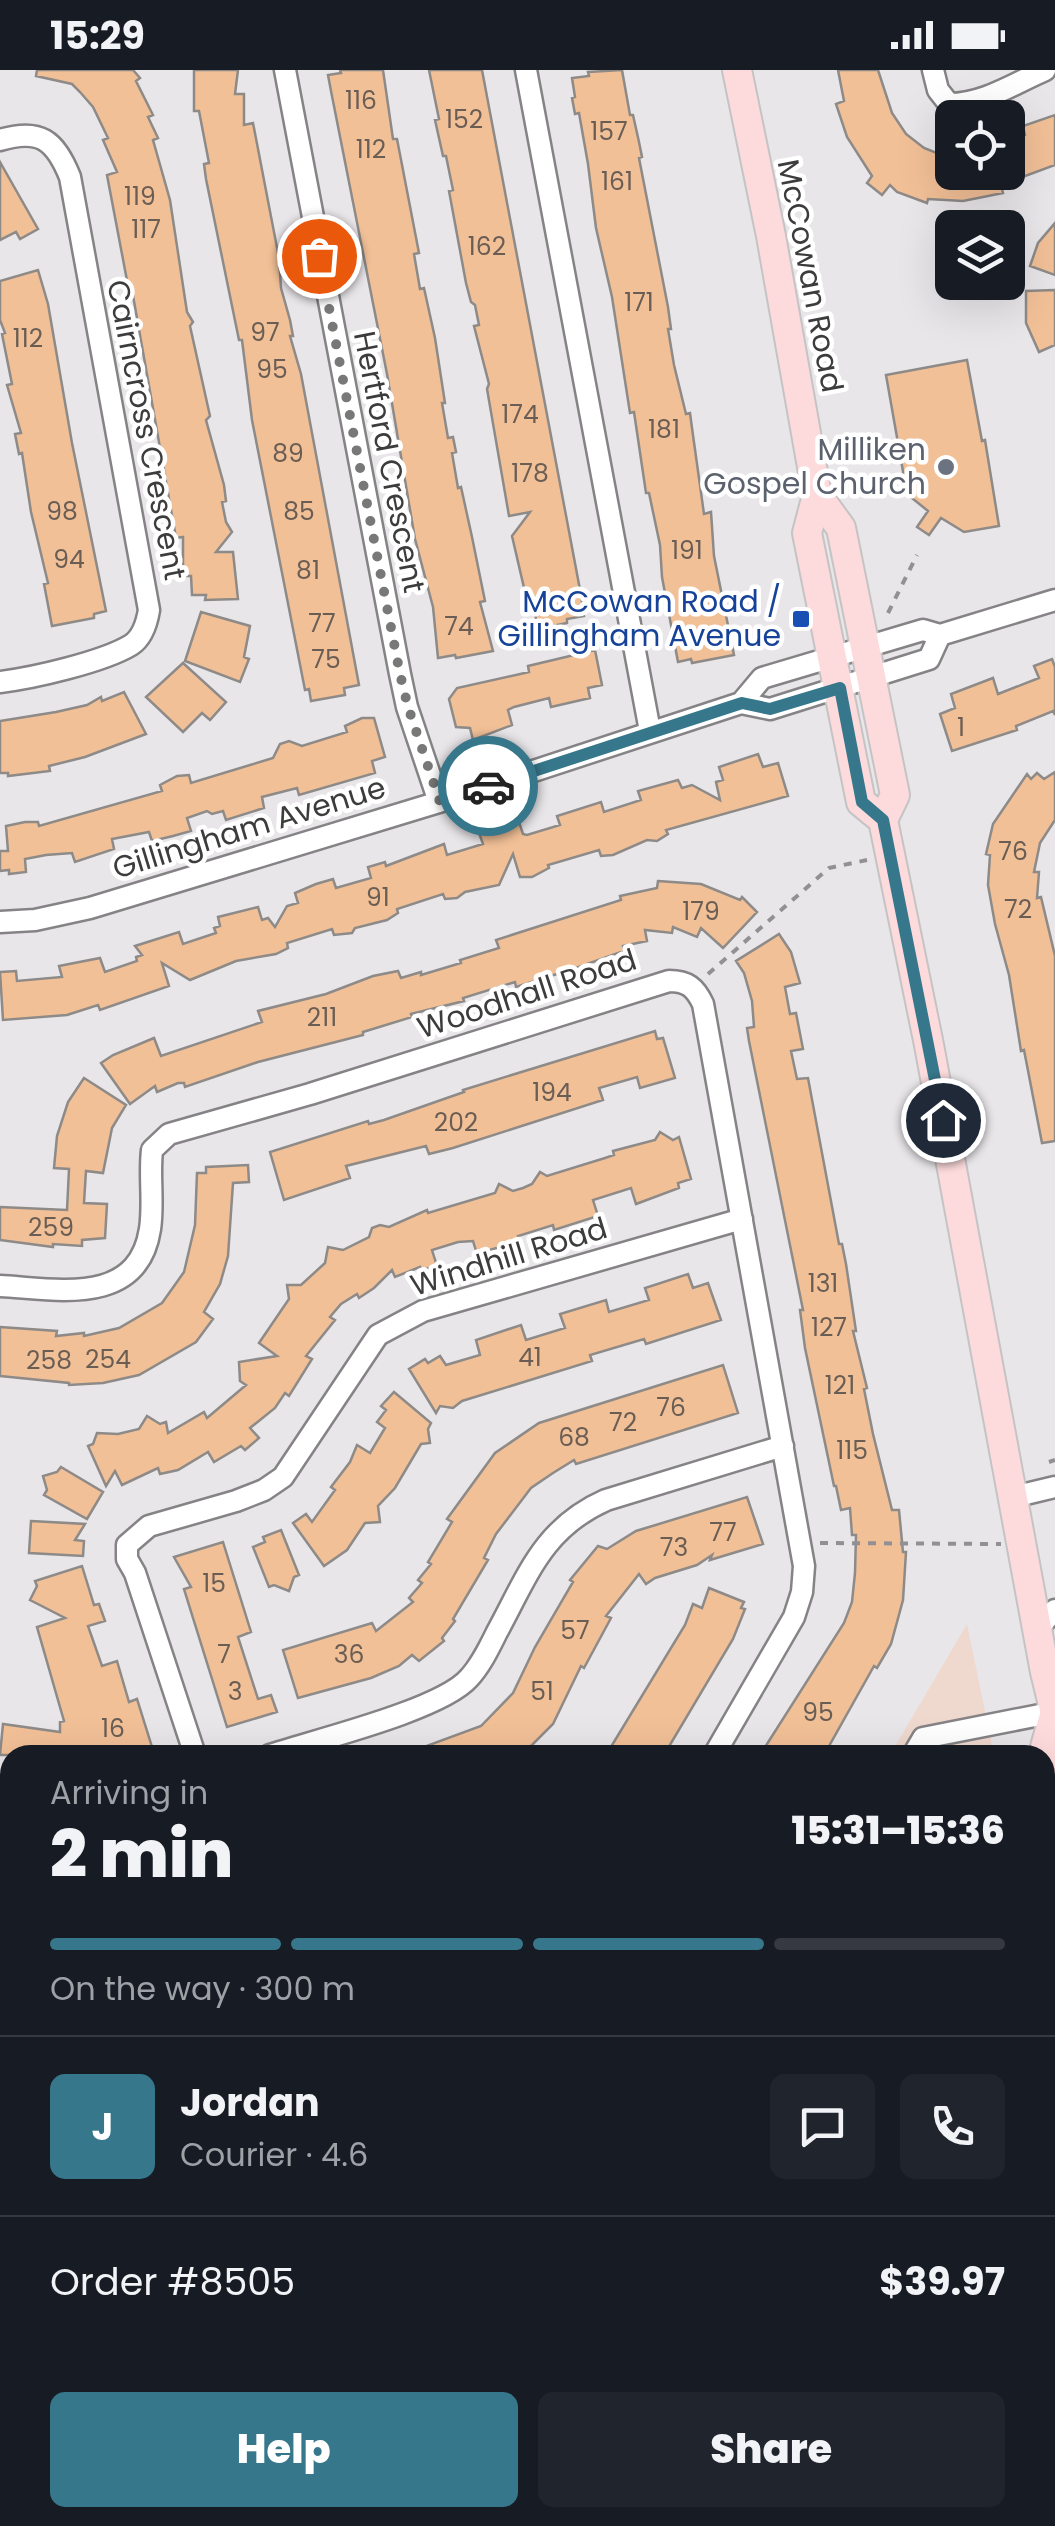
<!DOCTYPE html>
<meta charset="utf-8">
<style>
body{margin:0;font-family:Poppins,sans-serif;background:#20242c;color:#f1f3f6;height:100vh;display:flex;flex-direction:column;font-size:38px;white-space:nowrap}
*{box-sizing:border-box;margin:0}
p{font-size:32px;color:#9ea1a6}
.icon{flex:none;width:55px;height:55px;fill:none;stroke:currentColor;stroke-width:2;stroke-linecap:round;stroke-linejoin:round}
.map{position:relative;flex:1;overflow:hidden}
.drawer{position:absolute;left:0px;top:1675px;width:1055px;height:782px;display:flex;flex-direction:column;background:#171b24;border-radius:30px 30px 0 0;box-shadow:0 10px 40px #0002}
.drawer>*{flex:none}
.tools{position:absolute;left:935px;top:30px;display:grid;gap:20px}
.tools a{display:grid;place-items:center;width:90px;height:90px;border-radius:15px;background:#171b24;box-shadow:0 10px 40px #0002;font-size:50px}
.pin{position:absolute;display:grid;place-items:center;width:85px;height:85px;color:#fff;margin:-42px;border:5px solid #fff;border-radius:50%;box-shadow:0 2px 10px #0007}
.courier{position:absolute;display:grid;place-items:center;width:100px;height:100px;margin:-50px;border:8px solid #37778b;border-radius:50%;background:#fff;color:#222;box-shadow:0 2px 12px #0007}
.summary em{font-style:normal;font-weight:800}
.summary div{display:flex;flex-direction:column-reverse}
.summary{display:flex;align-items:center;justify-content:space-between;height:170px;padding:0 50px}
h1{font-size:65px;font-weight:800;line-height:75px}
.bar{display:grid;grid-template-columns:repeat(4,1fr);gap:15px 10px;align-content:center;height:120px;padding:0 50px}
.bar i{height:12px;border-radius:8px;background:#363941}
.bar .selected{background:#37778b}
.bar p{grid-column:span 4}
.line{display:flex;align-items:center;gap:25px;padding:0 50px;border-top:2px solid #363941}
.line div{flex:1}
.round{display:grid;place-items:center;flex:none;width:105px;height:105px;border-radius:15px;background:#20242c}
.action{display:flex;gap:20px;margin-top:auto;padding:20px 50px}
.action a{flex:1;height:115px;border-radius:15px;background:#37778b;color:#fff;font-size:40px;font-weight:800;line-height:115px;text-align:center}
.action a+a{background:#20242c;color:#f1f3f6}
.status{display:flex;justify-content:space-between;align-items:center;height:70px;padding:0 50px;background:#171b24;direction:ltr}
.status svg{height:28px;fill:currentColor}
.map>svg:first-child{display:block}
.commercial{fill:#efd8cd}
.building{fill:#f2c097;stroke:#8d8a88;stroke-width:2.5}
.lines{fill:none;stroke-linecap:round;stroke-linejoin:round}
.minor-casing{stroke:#858386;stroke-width:25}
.major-casing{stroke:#c5c4c5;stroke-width:32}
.path{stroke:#929092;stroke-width:4;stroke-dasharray:8 8;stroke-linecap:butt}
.minor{stroke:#fff;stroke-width:20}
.major{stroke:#fddadc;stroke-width:28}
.done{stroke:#797879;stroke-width:10;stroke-dasharray:0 18}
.route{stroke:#37778b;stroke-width:12}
.worship-dot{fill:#6b7280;stroke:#fff;stroke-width:4}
.transit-dot{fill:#1a4fb4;stroke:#fff;stroke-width:4}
.labels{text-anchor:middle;stroke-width:9;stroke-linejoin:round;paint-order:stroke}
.number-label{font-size:25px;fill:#6a5d54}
.street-label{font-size:30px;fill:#3d3c3d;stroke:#fff}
.worship-label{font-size:30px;fill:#5b616d;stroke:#fff;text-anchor:end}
.transit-label{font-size:30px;fill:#164399;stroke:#fff;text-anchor:end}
</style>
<div class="status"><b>15:29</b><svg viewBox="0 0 49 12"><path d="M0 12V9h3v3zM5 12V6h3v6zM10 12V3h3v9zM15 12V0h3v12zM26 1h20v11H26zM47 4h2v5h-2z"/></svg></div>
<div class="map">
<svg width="1055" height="2456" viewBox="0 0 1055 2456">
<rect width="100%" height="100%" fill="#e9e6e9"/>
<path class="commercial" d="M967,1554L994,1685H890Z
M10,1930V2172L0,2175V1934Z
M1055,1943V2116L1045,2119V1946Z"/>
<path class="building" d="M37,0H133L140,8L136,11L153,45L148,47L158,68L153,70L170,130L187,242L193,252L190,256L210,346L206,350L224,415L226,431L222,432L226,452L232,462L216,482H233L238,529L205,530L206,525H192L191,506H183V467L176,468L132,220L129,221L107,105L117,102L103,70L108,68L93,37L80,22L72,14L36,6Z
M194,0H238L235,24H244V55L253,53L279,188L281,218L290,250L293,266H290L301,304L359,615L344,618L345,625L311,631L309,619L305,620L252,350L242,270H239L206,109L204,94L209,93L199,41H194Z
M340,0H383L393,69H397L419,183L414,184L420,219L424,218L435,268L445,333H442L448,368L453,367L456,382L452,383L458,418L461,417L472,467L485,531L480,532L493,581L456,588L455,585L438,588L433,537L415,469L387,304L331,21L328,5L341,3Z
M429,0H482L581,525L584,546L567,549V553L538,559L533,534L528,535L512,466L530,442L509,446L487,319L489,314L474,256L479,255L475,235L471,232L466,213L449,121L453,120L446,86H443L435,50L439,49Z
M622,0L630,45H633L639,72L642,87L639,88L668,237L671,259H668L674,295L686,344L690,343L692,358L704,444L711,442L714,486L734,585L692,593L691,589L678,592L662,507L660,475L649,423H646L634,342L630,343L612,227L596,158L588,94L579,43L575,44L572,28L575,27L572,8L589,6L588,2Z
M838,0H878L892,43L906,64L924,78L952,89V102H1008V75L1023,70L1022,66L1025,65L1023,56L1055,45V95L1001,115L1003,123L963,131L928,129L927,133L897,122L890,115L882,125L867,113L872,106L847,67L836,34L844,31Z
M0,92L38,159L20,169L16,162L0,170Z
M1055,153V205L1030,196L1038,173Z
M38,200L48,234L72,373L106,541L94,544V548L52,556L44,514L48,513L31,442L22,383L19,384L15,364L21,363L7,315L12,314L2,264L5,263L0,250V211Z
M1055,220V275L1039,282L1026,253V221Z
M967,290L982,371L985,370L999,456L964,462L941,448L929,465L917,457L928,441L907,424L886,305Z
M201,542L250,556L244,587L249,589L240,612L185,591Z
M595,580L602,615L588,618L590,628L551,637L549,628L514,637L508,640L512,655L473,670L470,658L456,657L449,629L457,618L529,602L528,596Z
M1052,589L1055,597V645L1053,641L1016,656L1017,660L952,681L940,644L955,638L951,624L993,608L998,624L1039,608L1034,596Z
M183,593L226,632L210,650L202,643L183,662L146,627Z
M124,622L146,664L85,687L49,696L50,701L8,706V703H0V651L56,642L87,635L101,627L102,631Z
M362,648H374L385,687L372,691L375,703L299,725L297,718L262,727L264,738L226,750L223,741L212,744L207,741L187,748L191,761L173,766L152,771L149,762L112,769L114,779L75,792L72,783L46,785L25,789L26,802L9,804V800L0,801V781H8L6,756L25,752H38L39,756L162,721L160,715L177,706L189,705L191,713L273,688L280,674L289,671L302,676L347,662L345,656Z
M758,684L763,697L778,693L788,726L666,760L668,764L657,771L647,770L613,785L601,786L599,780L548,795L549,798L532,807H520L513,784L499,815L465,822L457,828L445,829L443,824L397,839L398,843L387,850L355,858L352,863L334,865L332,859L287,873L288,878L276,884L236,891L190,910L162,893L169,916L100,940L98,935L67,945L3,950L0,902L16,901L17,911L62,907L59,896L100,888L105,902L137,891L136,887L142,885L135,876L179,862L183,874L216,863L214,858L220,856L218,847L258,837L262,850L268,848L275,857L287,836L298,833L295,823L316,814L333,809L336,818L371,808L368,797L385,792L386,796L444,774L447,785L483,774L479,763L496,757L519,752L523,764L527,765L560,755L557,746L601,732L604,742L641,730L638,721L678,710L682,718L692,715L720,730L716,712L723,710L719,697Z
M1055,702V750L1040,773L1034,802H1039L1037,828L1041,827L1055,886V1071L1042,1073L1024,980L1021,981L1009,905L995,854L988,815L990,785L986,784L993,754L1027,704L1031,709L1037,703L1044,709Z
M658,811L701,814L740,830L742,827L757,842L723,878L701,858L697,867L673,857L672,863L645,860L647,871L623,876L624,881L576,898L516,917L515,912L463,928L464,931L411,944L412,947L363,962V965L258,992L185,1017L184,1013H178L157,1022L155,1016L130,1034L101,993L113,985L154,968L161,986L262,952L258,941L326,924L373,906L398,901L401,908L421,902V905L461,893L460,890L499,878L496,870L621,830L620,826L657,818Z
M779,864L791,882L800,913L785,917L790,944L796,943L803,979L791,981L797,1009L808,1008L839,1174H842L846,1194L856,1261H853L867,1318L864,1319L873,1364L892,1440H899L903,1482H906L903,1530L891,1574L877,1598L874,1596L824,1685H760L844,1553L852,1532L855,1503L856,1465H852L850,1438L841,1440L836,1416H834L805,1278L800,1240H803L749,971L747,958L754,957L752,931L744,903L736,891Z
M655,961L657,969L663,968L675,1008L640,1018L637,1007L599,1018L603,1030L453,1078L429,1084L426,1076L346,1096L350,1108L284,1130L270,1082L368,1051L369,1054L384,1050L464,1022L463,1020Z
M84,1008L126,1035L112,1058L103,1103L86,1101L84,1133L107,1134L105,1168L82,1170V1176L53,1174V1177L0,1170V1137L67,1140L69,1099L54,1098L57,1066L68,1032Z
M660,1062L673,1070L679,1067L691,1109L678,1113L679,1118L636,1134L631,1118L593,1130L598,1146L554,1160L553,1155L518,1166L519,1171L477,1184L473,1171L458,1172L432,1180L437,1196L421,1200L420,1197L395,1207L392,1200L374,1218L359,1228L357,1224L341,1234L330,1247L335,1250L306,1286L312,1289L289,1326L285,1323L275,1338L250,1358L259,1368L245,1380L241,1376L214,1392L208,1382L178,1400L160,1404L158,1398L122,1415L115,1401L106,1416L88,1376L93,1374L97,1363L118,1364L139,1359L147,1346L160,1354L166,1352L168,1363L204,1342L207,1348L246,1315L240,1311L239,1292L277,1286L259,1273L289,1229L287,1215H301L325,1193L328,1177L343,1180L369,1167L372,1158L380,1155L389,1157L427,1140L428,1143L495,1123L499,1114L513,1121L523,1118L532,1114L540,1102L547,1106L605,1088L614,1085L613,1081L655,1070Z
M248,1095L249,1112L233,1113L228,1186L220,1214L204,1242L213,1249L196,1272L139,1305L103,1313L69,1315V1313L0,1306V1257L57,1261L56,1266L84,1263V1266L119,1258L162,1233L184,1202L195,1155L197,1103H206V1097Z
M688,1204L693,1218L708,1213L721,1250L646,1274L644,1269L590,1285L592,1291L462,1331L453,1338L440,1336L436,1343L409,1299L425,1289L428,1293L440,1286L446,1295L480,1285L476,1270L521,1255L526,1270L565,1258L560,1244L606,1230L609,1242L649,1230L645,1218Z
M723,1295L738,1343L576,1394L574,1390L553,1403L531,1418L496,1464L484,1488L488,1490L453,1549L455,1551L442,1568L444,1571L419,1591L412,1585L399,1596L371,1608L298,1628L283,1580L372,1553L376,1561L413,1532L409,1528L422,1513L418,1510L431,1494L428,1492L452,1452L447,1449L495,1383L539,1353Z
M394,1322L431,1353L428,1359L430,1373L421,1374L395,1418L378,1436L380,1452L365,1453L347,1480L324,1496L293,1453L306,1444L312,1452L335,1420L331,1417L350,1392L357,1375L370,1383L385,1358L377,1352L386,1340L381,1336Z
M61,1397L103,1422L87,1449L44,1425L47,1420L43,1406L57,1402Z
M747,1427L763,1474L710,1490L712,1485L697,1495L655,1508L646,1514L639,1504L606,1546L611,1548L584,1598L581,1596L553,1654L522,1685H410V1682L481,1656L513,1623L535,1577L573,1512L570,1510L598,1476L607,1479L636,1461Z
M31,1451L85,1454L75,1470L84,1471L83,1486L29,1483Z
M281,1460L299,1505L294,1507L289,1521L274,1515L269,1517L253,1477L265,1472L263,1467Z
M223,1472L251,1562L238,1567L258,1629L271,1625L277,1642L227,1657L184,1519L191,1517L174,1487Z
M82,1496L94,1535L99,1534L105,1551L88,1556L102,1596L117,1591L129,1632L137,1629L152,1677L131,1685H0L3,1654L60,1662V1652L64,1651L37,1557L65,1548L30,1530L37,1516L35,1511Z
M709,1518L744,1532L741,1538L745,1539L733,1569L664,1685H606L685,1555L693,1534L702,1538Z"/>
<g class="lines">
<defs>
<path id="minor" d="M285,0L400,604L407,637L439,732
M526,0L650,661
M933,0L938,20L949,34C984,34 1013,14 1045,0
M0,70C40,58 55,70 70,107L149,540C147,552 142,568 131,575C103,592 33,608 0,612
M741,633L762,608L923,560L940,565L1055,530
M0,852L35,850L90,838L439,732L741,633L770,639L929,589L940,565
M0,1216C57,1219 138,1237 150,1159C154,1133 149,1106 152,1080L169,1064L310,1024L669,911C687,911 695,917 703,934L804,1496L802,1522L794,1547L714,1685
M1013,1427L1055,1417
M1037,1559L1055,1540
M195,1685L135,1503L127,1489V1475L149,1456L236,1431L264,1420L283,1407L378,1265L423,1241L742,1149
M270,1685C316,1670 441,1640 469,1608C481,1595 489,1578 497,1562C528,1505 543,1458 606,1430L783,1376
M913,1685L923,1668L1055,1642
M0,1751L10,1752
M1045,2050L1055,2048
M0,2443L4,2456
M256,2448L259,2456
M842,2448L870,2456
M735,2456L764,2448
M904,2456L906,2448"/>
<path id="major" d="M737,0L771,166L817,425L807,463L861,732L883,750
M817,425L841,458L895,725L883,750L929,975L1045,1602L1055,1643
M1055,1642L1045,1677L1055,1736
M1045,1878L1055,1874
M1045,1906L1055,1903
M0,2206L10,2203
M0,2240L10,2237"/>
</defs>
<use href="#minor" class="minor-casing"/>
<use href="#major" class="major-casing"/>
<path class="path" d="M888,543L917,485
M708,904L829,798L867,790
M1049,1392L1055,1390
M820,1473L1001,1474"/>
<use href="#minor" class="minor"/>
<use href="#major" class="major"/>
</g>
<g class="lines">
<path class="done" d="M319,186L400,604L408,637L440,732L488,716"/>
<path class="route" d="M488,716L742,633L770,639L840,618L862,732L883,750L943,1050"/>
</g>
<circle class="worship-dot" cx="946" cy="397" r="10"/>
<rect class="transit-dot" x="791" y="539" width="20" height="20" rx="5"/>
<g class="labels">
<g class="number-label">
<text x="361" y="39">116</text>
<text x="464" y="58">152</text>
<text x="609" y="70">157</text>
<text x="371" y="88">112</text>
<text x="617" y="120">161</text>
<text x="140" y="135">119</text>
<text x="146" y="168">117</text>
<text x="487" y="185">162</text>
<text x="639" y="241">171</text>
<text x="265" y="271">97</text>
<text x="28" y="277">112</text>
<text x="272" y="308">95</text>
<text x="520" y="353">174</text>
<text x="664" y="368">181</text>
<text x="288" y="392">89</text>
<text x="530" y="412">178</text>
<text x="62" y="450">98</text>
<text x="299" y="450">85</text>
<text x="687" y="489">191</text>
<text x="69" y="498">94</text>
<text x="308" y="509">81</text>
<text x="322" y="562">77</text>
<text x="459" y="565">74</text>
<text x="326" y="598">75</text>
<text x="961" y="666">1</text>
<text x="1013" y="790">76</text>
<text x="378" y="836">91</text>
<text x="1018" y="848">72</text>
<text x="701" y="850">179</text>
<text x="322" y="956">211</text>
<text x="552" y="1031">194</text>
<text x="456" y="1061">202</text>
<text x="51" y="1166">259</text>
<text x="823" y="1222">131</text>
<text x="829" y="1266">127</text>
<text x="530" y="1296">41</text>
<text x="108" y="1298">254</text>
<text x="49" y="1299">258</text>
<text x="840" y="1324">121</text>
<text x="671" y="1346">76</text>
<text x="623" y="1361">72</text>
<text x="574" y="1376">68</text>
<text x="852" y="1389">115</text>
<text x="723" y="1471">77</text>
<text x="674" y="1486">73</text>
<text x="214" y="1522">15</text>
<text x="575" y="1569">57</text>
<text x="224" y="1593">7</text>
<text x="349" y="1593">36</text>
<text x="235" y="1630">3</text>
<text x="542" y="1630">51</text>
<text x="818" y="1651">95</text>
<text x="113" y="1667">16</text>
</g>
<g class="street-label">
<text transform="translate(810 206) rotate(79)" y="10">McCowan Road</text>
<text transform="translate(146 360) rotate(79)" y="10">Cairncross Crescent</text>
<text transform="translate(389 392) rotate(79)" y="10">Hertford Crescent</text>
<text transform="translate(249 758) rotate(-17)" y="10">Gillingham Avenue</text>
<text transform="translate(527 924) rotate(-18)" y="10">Woodhall Road</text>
<text transform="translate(509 1187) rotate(-17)" y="10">Windhill Road</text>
</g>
<g class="worship-label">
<text x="926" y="390">Milliken<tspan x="926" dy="34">Gospel Church</tspan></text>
</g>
<g class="transit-label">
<text x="781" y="542">McCowan Road /<tspan x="781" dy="34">Gillingham Avenue</tspan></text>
</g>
</g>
</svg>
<div class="tools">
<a><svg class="icon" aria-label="locate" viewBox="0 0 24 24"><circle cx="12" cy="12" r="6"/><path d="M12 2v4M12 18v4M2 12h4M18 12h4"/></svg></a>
<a><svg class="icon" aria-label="layers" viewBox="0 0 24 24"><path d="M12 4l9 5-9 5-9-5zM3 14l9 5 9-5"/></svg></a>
</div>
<div class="pin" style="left:319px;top:186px;background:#ea580c"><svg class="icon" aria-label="bag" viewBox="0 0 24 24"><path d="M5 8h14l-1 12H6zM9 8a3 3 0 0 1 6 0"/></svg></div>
<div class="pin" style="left:943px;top:1050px;background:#1f2937"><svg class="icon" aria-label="home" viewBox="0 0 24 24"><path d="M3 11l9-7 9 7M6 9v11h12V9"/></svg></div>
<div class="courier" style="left:488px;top:716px"><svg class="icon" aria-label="car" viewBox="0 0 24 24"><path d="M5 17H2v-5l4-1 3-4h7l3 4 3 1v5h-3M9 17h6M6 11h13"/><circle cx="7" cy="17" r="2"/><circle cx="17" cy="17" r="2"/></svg></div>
<section class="drawer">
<div class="summary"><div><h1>2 min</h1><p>Arriving in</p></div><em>15:31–15:36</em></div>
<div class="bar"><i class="selected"></i><i class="selected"></i><i class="selected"></i><i></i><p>On the way · 300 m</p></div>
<div class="line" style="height:180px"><b class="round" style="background:#37778b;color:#fff">J</b><div><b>Jordan</b><p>Courier · 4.6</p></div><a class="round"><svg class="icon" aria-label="chat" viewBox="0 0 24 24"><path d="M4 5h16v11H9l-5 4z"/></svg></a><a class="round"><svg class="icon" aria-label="phone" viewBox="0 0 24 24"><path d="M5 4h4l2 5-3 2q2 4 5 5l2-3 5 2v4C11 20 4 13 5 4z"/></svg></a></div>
<div class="line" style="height:130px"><div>Order #8505</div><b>$39.97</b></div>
<div class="action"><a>Help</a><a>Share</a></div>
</section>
</div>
